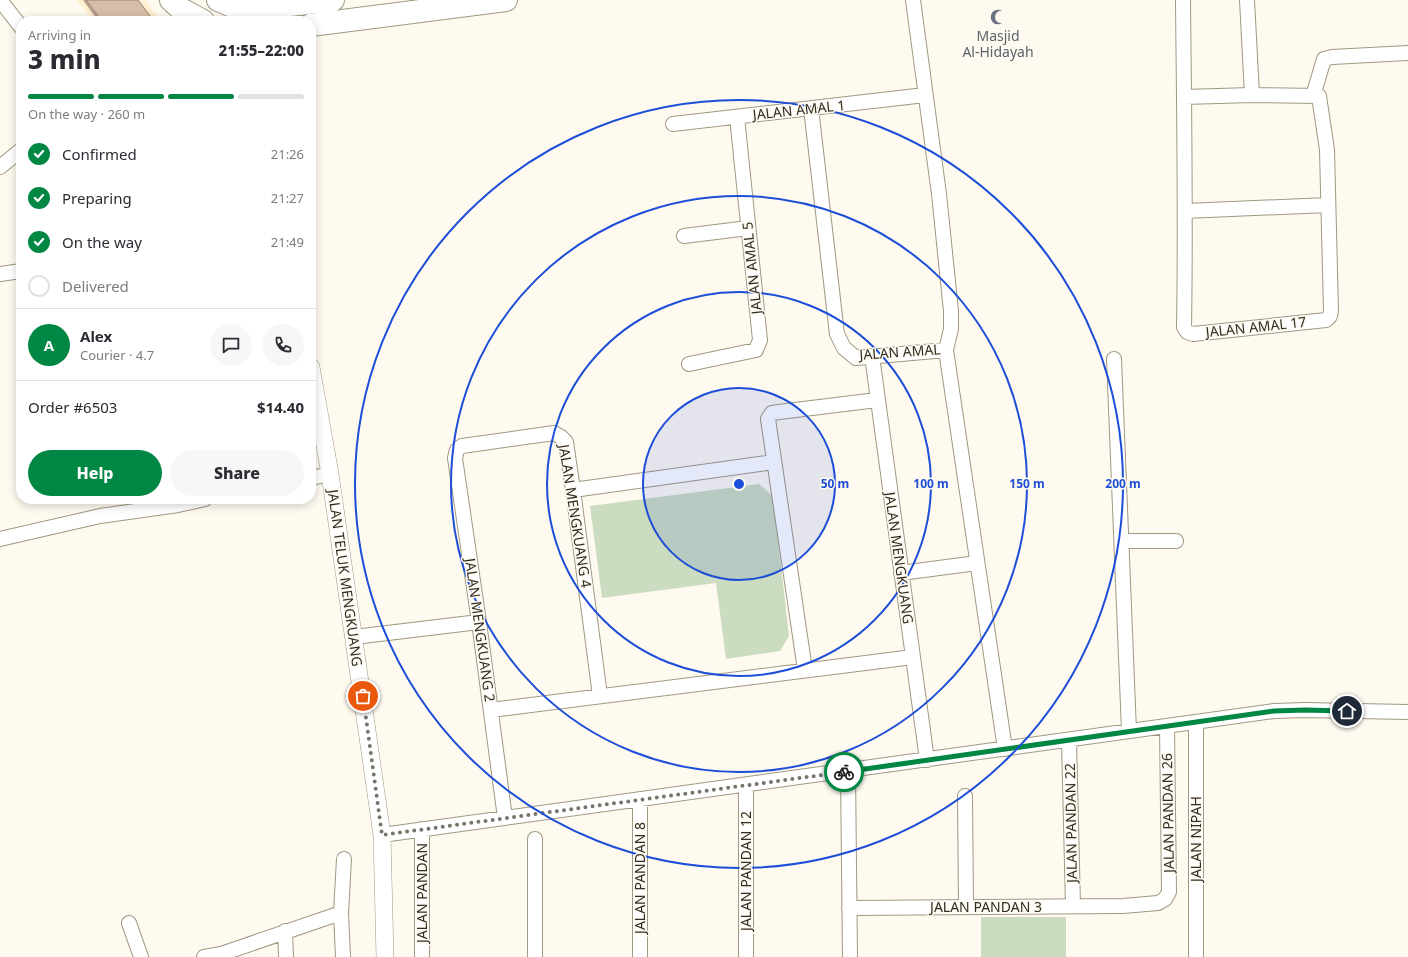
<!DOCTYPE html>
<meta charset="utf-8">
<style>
body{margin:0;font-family:"Noto Sans",sans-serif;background:#f7f7f7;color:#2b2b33;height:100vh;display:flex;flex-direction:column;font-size:15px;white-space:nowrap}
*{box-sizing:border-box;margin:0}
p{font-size:13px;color:#7c7c81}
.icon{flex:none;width:22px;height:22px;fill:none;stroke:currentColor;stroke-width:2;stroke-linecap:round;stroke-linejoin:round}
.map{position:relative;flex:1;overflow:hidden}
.panel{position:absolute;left:16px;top:16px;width:300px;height:488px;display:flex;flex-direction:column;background:#fff;border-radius:16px;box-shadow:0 2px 10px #0003}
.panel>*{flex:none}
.pin{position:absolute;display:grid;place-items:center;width:34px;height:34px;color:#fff;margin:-17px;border:2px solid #fff;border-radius:50%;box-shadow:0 1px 4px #0007}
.courier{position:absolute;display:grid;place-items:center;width:40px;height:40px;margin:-20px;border:3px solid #008743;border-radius:50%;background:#fff;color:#222;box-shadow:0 1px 5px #0007}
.summary em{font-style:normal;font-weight:800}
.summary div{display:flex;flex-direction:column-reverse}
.summary{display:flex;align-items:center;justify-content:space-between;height:68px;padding:0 12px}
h1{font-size:26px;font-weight:800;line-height:30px}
.bar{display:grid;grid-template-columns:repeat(4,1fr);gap:6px 4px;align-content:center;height:48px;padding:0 12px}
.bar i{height:5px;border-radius:3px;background:#e1e1e2}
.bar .on{background:#008743}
.bar p{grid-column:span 4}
.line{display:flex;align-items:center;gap:10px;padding:0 12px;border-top:1px solid #e1e1e2}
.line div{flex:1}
.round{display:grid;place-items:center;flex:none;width:42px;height:42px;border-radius:21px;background:#f7f7f7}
ol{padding:0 12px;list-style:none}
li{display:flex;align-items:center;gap:12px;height:44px}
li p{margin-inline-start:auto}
li .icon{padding:4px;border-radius:50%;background:#008743;color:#fff;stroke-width:4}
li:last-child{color:#7c7c81}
li i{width:22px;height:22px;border:2px solid #e1e1e2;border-radius:50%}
.button{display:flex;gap:8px;margin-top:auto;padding:8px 12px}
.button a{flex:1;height:46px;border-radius:24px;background:#008743;color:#fff;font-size:16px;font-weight:800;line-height:46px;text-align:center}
.button a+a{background:#f7f7f7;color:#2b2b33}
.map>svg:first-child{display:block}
.built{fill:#fef0d0}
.green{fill:#ccdcc0}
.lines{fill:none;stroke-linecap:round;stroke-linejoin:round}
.minor-casing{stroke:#a19881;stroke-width:16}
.tertiary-casing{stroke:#a19881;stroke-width:18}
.trunk-casing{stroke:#a19881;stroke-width:24}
.minor{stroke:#fff;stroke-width:14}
.tertiary{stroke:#fff;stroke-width:17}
.trunk{stroke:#fff;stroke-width:22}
.wall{fill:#baa390}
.building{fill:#d8bda8;stroke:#978476}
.done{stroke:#79756b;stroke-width:4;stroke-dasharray:0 7.2}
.route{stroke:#008743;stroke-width:5}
.ring{fill:none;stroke:#1d4ed8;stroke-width:2}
.labels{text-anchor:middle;stroke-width:3;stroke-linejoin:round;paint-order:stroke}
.worship-label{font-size:14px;fill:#5b616d;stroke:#fefaf0}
.street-label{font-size:14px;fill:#312d24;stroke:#fefaf0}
.centre{fill:#1d4ed8;stroke:#fefaf0;stroke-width:2}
.ring-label{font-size:12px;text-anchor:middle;font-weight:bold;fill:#1d4ed8;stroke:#fefaf0;stroke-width:3;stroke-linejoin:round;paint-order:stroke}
</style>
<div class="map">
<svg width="1408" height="957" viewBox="0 0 1408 957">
<rect width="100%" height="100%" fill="#fefaf0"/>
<path class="built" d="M77,0H145L161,21H93Z"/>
<path class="green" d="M759,484L773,496L789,636L780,651L726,659L716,583L602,598L590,506Z
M981,917H1066V957H981Z"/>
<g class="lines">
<defs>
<path id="minor" d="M0,0L21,27
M913,0L939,194L951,311V329L946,350L1005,749
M1183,0C1184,109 1186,218 1184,327L1187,332L1193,334L1326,320L1330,316L1331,311L1327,150L1319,96L1252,95L1184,97
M1247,0L1252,95
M1313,96L1324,59L1332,57L1408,53
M811,108L837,334L844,348L856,358L946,350
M673,124L925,95
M0,167L21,150
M1185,211L1328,205
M684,236L748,228
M0,274L21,271
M872,356L927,760
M1114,359L1129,731
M689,364L756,350L760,340L737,117
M311,478L330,474
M573,490L774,462
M0,539L100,516L178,505L205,499
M1122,541H1176
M901,573L977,563
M354,637L479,622
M805,670L768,419L772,413L779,412L877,400
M491,710L913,657
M1196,722V957
M1069,740L1073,906
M848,771L850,957
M965,796L966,907
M640,799V957
M505,818L479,622L455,458L457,450L462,446L554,433L561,437L566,442L573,490L600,696
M422,829V957
M382,835L1274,711L1305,710L1408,712
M535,839V957
M849,908L1123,906L1158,903L1165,899L1169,892L1167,726
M129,923L141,957
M285,931L286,957
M204,957L221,954L341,913
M343,957L341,913L344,859
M746,957V785"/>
<path id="tertiary" d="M311,367L330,474L382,835L385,957"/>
<path id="trunk" d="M171,0L181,9L203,21
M218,0L237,8L255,9L333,0
M311,25L506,0"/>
</defs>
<use href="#minor" class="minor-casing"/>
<use href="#tertiary" class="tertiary-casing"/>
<use href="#trunk" class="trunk-casing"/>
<use href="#minor" class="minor"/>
<use href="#tertiary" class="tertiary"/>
<use href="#trunk" class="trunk"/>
</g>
<path class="wall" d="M83,0H138L154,21H98Z"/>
<path class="building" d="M86,0H138L154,21H102Z"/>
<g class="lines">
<path class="done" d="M363,696L382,835L844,772"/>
<path class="route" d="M844,772L1274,711L1305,710L1347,711"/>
</g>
<circle cx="739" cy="484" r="96" fill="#1d4ed8" fill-opacity=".12"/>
<g class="ring">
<circle cx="739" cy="484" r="96"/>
<circle cx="739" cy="484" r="192"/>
<circle cx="739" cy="484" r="288"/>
<circle cx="739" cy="484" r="384"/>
</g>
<defs>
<symbol id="mosque-bare" viewBox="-9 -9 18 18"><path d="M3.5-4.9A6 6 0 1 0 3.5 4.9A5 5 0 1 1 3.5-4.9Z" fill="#6b7280" stroke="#fefaf0" stroke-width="2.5" paint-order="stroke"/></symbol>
</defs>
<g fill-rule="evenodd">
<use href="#mosque-bare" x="987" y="6" width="22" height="22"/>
</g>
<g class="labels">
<g class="worship-label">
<text x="998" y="41">Masjid<tspan x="998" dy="16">Al-Hidayah</tspan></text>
</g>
<g class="street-label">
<text transform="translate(799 110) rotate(-6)" y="5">JALAN AMAL 1</text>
<text transform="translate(752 268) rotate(-96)" y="5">JALAN AMAL 5</text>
<text transform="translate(1256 327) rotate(-6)" y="5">JALAN AMAL 17</text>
<text transform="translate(900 352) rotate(-4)" y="5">JALAN AMAL</text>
<text transform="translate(575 516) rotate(81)" y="5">JALAN MENGKUANG 4</text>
<text transform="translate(899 558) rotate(82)" y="5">JALAN MENGKUANG</text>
<text transform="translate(345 578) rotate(82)" y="5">JALAN TELUK MENGKUANG</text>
<text transform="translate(480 630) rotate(82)" y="5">JALAN MENGKUANG 2</text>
<text transform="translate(1168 813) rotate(-91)" y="5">JALAN PANDAN 26</text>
<text transform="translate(1071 823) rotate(-91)" y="5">JALAN PANDAN 22</text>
<text transform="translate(1196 839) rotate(-90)" y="5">JALAN NIPAH</text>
<text transform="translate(746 871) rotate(-90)" y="5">JALAN PANDAN 12</text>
<text transform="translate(640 878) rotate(-90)" y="5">JALAN PANDAN 8</text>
<text transform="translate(422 893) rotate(-90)" y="5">JALAN PANDAN</text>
<text x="986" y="912">JALAN PANDAN 3</text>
</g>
</g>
<circle cx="739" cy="484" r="6" class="centre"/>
<g class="ring-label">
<text x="835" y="488">50 m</text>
<text x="931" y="488">100 m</text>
<text x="1027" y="488">150 m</text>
<text x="1123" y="488">200 m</text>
</g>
</svg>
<div class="pin" style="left:363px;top:696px;background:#ea580c"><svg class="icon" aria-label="bag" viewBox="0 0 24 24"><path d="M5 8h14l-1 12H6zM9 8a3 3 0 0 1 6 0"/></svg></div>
<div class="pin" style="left:1347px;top:711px;background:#1f2937"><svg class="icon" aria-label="home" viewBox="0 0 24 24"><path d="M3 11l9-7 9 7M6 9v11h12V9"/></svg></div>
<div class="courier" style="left:844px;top:772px"><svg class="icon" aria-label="bike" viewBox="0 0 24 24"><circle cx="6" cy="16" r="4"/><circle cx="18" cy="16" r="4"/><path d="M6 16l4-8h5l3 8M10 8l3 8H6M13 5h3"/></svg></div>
<section class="panel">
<div class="summary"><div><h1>3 min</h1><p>Arriving in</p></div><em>21:55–22:00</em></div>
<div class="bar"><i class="on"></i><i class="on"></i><i class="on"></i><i></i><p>On the way · 260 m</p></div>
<ol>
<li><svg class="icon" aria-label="check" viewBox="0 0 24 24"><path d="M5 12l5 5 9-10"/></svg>Confirmed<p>21:26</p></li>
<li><svg class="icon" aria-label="check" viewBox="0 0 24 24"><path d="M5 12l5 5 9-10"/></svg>Preparing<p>21:27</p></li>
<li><svg class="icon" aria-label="check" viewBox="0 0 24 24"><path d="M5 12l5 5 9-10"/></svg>On the way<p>21:49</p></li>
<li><i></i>Delivered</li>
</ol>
<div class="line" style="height:72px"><b class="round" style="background:#008743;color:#fff">A</b><div><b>Alex</b><p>Courier · 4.7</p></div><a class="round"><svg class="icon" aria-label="chat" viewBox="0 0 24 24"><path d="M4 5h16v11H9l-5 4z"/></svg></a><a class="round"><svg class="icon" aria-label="phone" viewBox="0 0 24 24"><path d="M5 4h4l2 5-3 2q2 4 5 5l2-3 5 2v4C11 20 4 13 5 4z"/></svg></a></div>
<div class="line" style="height:52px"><div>Order #6503</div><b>$14.40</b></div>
<div class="button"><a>Help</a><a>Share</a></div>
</section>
</div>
